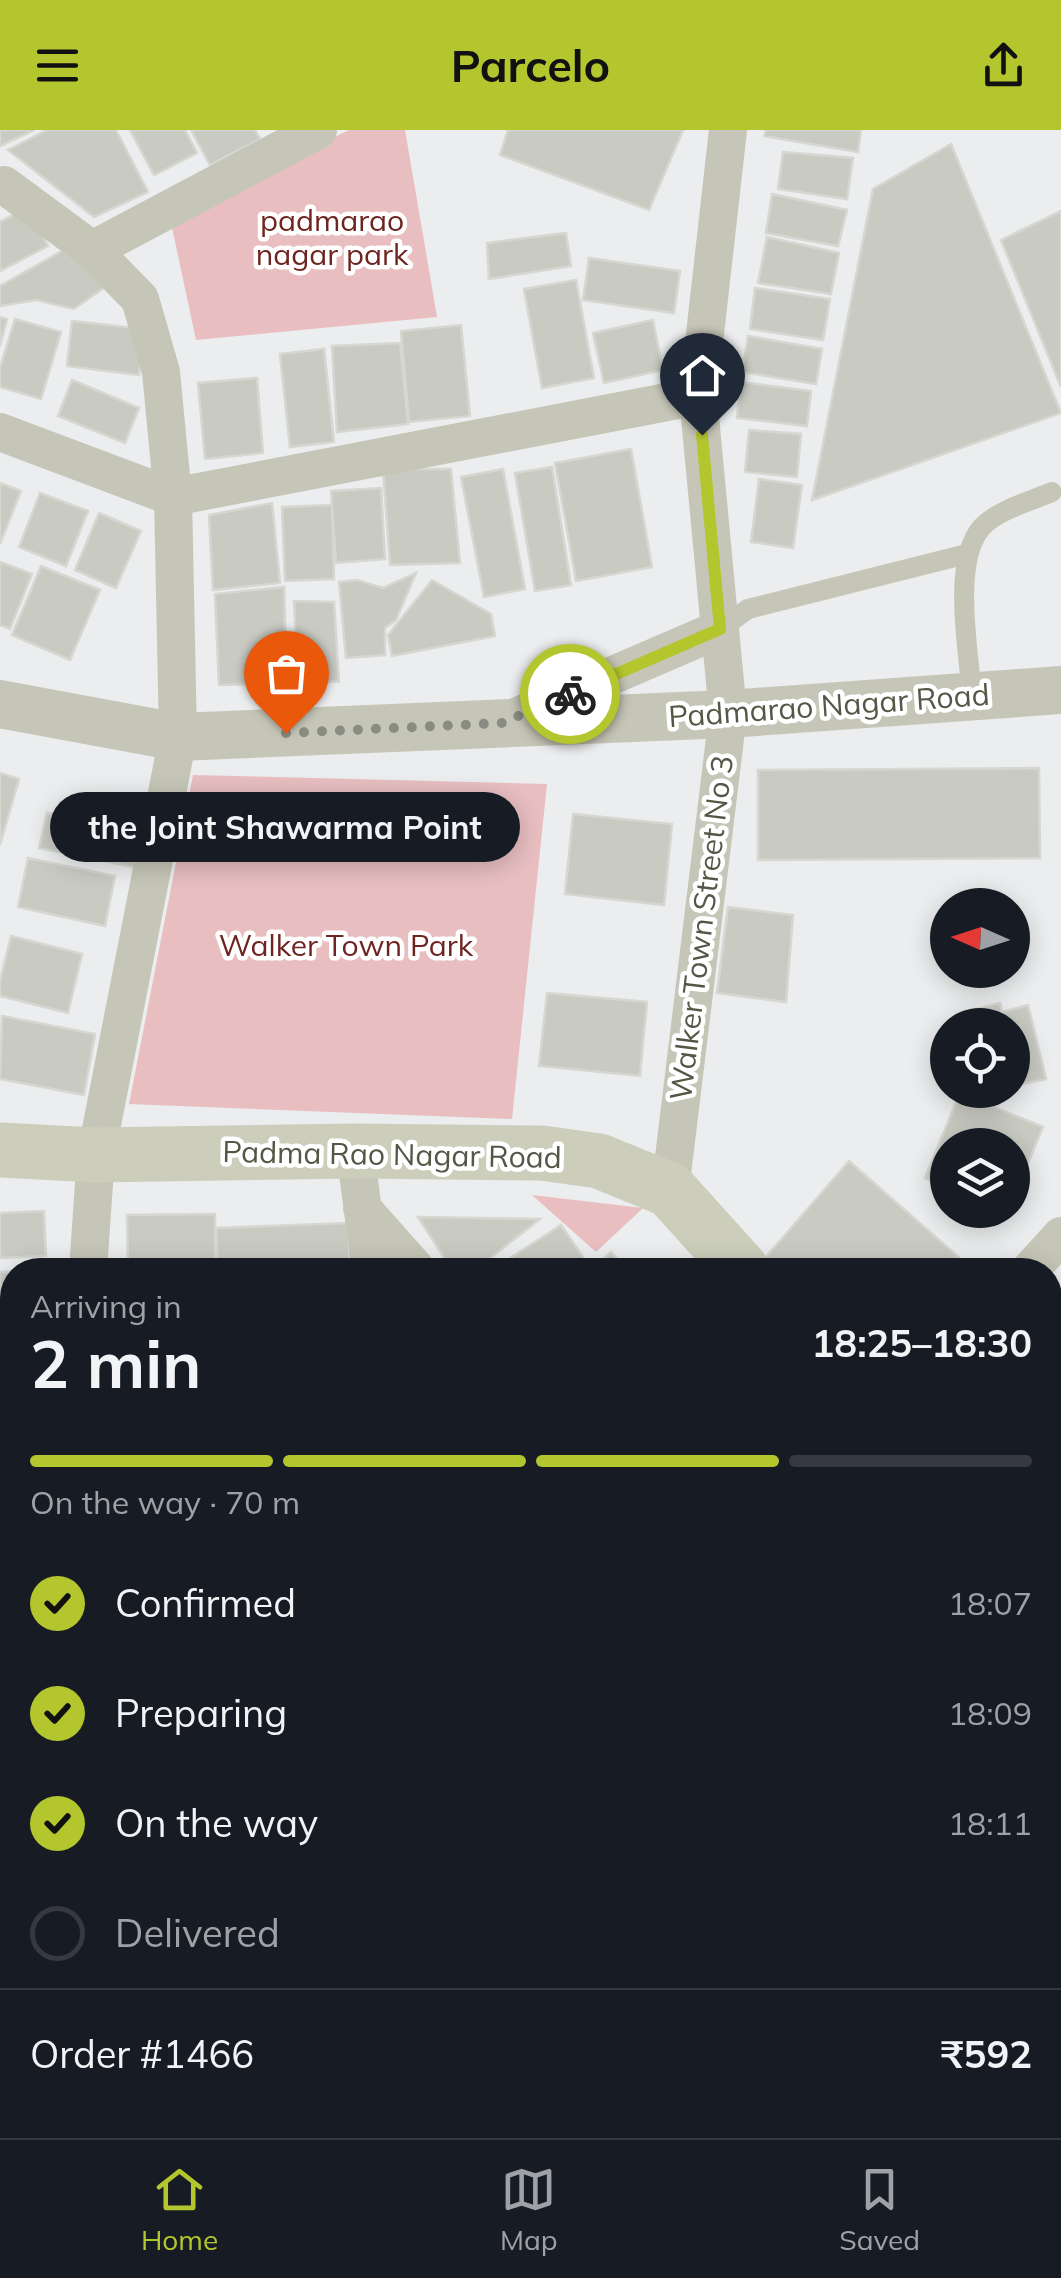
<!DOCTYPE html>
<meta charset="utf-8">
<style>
body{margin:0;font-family:Mulish,sans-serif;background:#20242c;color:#f1f3f6;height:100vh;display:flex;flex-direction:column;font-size:38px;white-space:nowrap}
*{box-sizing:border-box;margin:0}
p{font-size:32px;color:#9ea1a6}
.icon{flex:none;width:55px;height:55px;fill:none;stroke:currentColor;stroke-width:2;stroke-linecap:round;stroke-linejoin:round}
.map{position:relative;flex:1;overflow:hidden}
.panel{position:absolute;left:0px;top:1128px;width:1062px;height:882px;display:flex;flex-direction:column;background:#171b24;border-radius:40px 40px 0 0;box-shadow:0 5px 25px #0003}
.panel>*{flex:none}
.needle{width:65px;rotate:273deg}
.tools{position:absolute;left:930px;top:758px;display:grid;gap:20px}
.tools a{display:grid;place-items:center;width:100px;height:100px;border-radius:50%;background:#171b24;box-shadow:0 5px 25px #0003;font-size:50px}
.pin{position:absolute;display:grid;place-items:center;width:85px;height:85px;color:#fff;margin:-102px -42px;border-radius:50% 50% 50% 0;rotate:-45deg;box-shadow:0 0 10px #0007}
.pin .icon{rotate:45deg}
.courier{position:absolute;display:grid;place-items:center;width:100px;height:100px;margin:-50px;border:8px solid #b4c62e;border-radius:50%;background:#fff;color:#222;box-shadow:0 2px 12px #0007}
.bubble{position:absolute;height:70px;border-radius:35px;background:#171b24;box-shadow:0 5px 25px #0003;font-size:32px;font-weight:700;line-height:70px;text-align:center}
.headline em{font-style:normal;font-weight:700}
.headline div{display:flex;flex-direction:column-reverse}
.headline{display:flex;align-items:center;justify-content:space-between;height:170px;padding:0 30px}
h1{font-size:65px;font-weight:700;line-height:75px}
.bar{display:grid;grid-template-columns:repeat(4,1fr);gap:15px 10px;align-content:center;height:120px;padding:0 30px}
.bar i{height:12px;border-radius:8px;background:#363941}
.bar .selected{background:#b4c62e}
.bar p{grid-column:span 4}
.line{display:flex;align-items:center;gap:25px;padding:0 30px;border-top:2px solid #363941}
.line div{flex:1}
ol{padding:0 30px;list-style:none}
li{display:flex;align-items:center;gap:30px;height:110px}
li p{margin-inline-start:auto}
li .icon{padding:10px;border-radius:50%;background:#b4c62e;color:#111;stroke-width:4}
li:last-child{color:#9ea1a6}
li i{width:55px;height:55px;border:5px solid #363941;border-radius:50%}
header{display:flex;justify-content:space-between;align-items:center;height:130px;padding:0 30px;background:#b4c62e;color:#111;font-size:45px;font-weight:700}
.menu{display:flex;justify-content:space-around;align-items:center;height:140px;border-top:2px solid #363941;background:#171b24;font-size:28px;color:#9ea1a6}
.menu a{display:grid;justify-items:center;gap:5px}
.menu .selected{color:#b4c62e}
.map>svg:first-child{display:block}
.green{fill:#e8bec1}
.building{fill:#c9cbc3;stroke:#d5d7d0;stroke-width:2.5}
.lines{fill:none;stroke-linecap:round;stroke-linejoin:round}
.service{stroke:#c6c6b8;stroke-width:20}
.minor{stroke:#c6c6b8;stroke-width:38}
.tertiary{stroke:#c6c6b8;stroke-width:48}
.secondary{stroke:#cccebb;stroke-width:55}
.done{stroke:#8a8b81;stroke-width:10;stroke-dasharray:0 18}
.route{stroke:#b4c62e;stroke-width:12}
.labels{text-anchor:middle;stroke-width:9;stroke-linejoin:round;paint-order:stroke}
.park-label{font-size:30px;fill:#6e2521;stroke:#fff}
.street-label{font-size:30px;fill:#565646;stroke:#fff}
</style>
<header><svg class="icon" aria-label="menu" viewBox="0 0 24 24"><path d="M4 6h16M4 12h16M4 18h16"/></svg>Parcelo<svg class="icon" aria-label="share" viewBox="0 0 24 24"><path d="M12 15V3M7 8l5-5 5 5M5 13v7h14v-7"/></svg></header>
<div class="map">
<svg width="1061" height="2008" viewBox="0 0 1061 2008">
<rect width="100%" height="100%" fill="#ecedee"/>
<path class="green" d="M349,0H405L437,187L196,210L170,88Z
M193,645L547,654L512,989L129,974Z
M532,1065L643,1078L596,1122Z"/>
<path class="building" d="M0,0H34L0,16Z
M47,0H116L148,62L94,87L8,20Z
M130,0H185L197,23L154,45Z
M191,0H255L260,9L210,35Z
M508,0H683L649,80L500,25Z
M766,0H861L858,22L764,6Z
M951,14L1061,283L812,370L873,59Z
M783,22L853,28L847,69L778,59Z
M772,64L847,80L838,116L766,103Z
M28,77L48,116L0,141V92Z
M1061,81V257L1001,110Z
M566,103L571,136L489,149L487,113Z
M767,107L839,123L831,164L758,153Z
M69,117L105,157L74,179L36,170L0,176V156Z
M589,128L680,141L674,183L583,170Z
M576,150L594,248L542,258L524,159Z
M755,158L830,169L823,210L750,199Z
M0,187L7,189L0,216Z
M15,189L61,202L41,269L0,257V238Z
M653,190L663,240L604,253L593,203Z
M72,191L144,199L139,245L67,236Z
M461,195L470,286L409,292L401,201Z
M748,206L822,219L816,254L742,242Z
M400,213L408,294L337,302L332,216Z
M324,219L334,312L290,317L280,224Z
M257,248L263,323L205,329L198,253Z
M72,250L139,278L125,313L58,286Z
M740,252L811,261L807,296L737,288Z
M749,300L801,304L797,347L745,342Z
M631,319L652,437L576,451L555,333Z
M552,337L571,455L535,461L515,343Z
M383,339H451L460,433L390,435Z
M503,339L525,459L484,467L461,347Z
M759,349L802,355L793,418L751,412Z
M0,353L21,361L0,414Z
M381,358L385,429L336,433L331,361Z
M40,363L88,381L66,436L19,417Z
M272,373L280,453L213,460L209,385Z
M332,375L334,449L285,451L282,377Z
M99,383L141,401L116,458L75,440Z
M0,432L32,444L10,499L0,495Z
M41,436L100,460L70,530L12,505Z
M416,443L396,490L385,498V525L346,528L339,452L357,450L383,458Z
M432,450L491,484L495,506L392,526L388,505Z
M432,450L491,484L495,506L392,526L388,505Z
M284,457L287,553L219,555L215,464Z
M294,471L334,472L339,552L298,549Z
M1039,638L1040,728L758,730V640Z
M0,643L19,649L0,715Z
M72,670L144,685L134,737L39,718L47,683L69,687Z
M573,684L672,694L664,775L565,764Z
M28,728L115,746L105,796L18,777Z
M728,777L793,785L786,872L717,863Z
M11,806L82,824L68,883L0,866V851Z
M547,863L647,872L640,946L539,936Z
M1000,873L1002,882L1028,875L1046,949L1012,956V895H960L957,884Z
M2,886L95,904L84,965L0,949Z
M960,963L1043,997L1012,1072V1015H948V1057L925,1048Z
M849,1031L962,1130L953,1140H779L765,1128Z
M44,1081L46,1126L0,1128V1083Z
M215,1084V1140H128L127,1085Z
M418,1087L540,1089L475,1140H452Z
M348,1093L350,1140H218L216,1098Z
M561,1095L585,1130L570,1140H492Z
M611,1122L627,1140H592Z
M12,1141V1289H0V1142Z
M1051,1219L1061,1232V1293L1050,1302Z
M1061,1373V1394L1051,1387Z
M1061,1581V1630L1050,1618V1591Z
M0,1750H12V1811H0Z
M0,1837H12V1916H0Z
M1061,1876V2008H1039L1041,1998H1050V1943Z
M104,1998H143V2008H104Z
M361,1998H393V2008H360Z
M536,1998H587L593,2008H542Z
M190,1999H223V2008H190Z
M401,2006L458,2007V2008H401Z"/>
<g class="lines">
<path class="service" d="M720,499L748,479L967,424
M972,566C969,523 951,431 982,397C998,380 1031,371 1052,362"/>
<path class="minor" d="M4,55L92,120L140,169L161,242L173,367L178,607L96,1025L88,1140
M92,120L318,0
M0,302L173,367L698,266
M518,586L720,499
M355,1021L371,1140
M670,1060L728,584L698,266L728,0
M362,1078L417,1140
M1030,1140L1061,1106
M12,1608V1732
M1050,1733L1061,1724
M0,1969H12
M485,1998L487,2008
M622,2008L639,1998"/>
<path class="tertiary" d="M0,574L178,607L728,584L1061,560"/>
<path class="secondary" d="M0,1020L96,1025L355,1021L542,1023L599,1031L670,1060L742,1140
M1050,1479L1061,1492"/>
</g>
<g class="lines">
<path class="done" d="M286,603L502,593L570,564"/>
<path class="route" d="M570,564L720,499L702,305"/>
</g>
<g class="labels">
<g class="park-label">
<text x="332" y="101">padmarao<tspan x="332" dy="34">nagar park</tspan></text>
<text x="346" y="826">Walker Town Park</text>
</g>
<g class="street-label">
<text transform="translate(829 576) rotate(-4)" y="10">Padmarao Nagar Road</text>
<text transform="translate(702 798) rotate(-83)" y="10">Walker Town Street No 3</text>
<text transform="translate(392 1025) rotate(1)" y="10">Padma Rao Nagar Road</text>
</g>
</g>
</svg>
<div class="tools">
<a><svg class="needle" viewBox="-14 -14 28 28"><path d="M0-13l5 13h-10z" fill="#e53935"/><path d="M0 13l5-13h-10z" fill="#9ea1a6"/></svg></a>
<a><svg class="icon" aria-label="locate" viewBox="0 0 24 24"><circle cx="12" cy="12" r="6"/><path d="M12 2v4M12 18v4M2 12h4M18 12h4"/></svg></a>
<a><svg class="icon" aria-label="layers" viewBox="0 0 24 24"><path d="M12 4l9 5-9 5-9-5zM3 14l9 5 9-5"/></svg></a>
</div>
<div class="pin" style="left:286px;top:603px;background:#ea580c"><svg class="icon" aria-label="bag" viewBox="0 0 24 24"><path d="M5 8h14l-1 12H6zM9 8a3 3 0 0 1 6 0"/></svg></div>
<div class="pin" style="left:702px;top:305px;background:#1f2937"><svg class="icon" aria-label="home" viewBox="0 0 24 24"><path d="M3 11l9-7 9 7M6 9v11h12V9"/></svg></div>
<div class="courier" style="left:570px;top:564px"><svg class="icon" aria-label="bike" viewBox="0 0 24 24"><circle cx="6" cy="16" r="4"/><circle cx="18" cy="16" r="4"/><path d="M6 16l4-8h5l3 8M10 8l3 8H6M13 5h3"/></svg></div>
<div class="bubble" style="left:50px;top:662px;width:470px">the Joint Shawarma Point</div>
<section class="panel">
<div class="headline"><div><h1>2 min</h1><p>Arriving in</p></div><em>18:25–18:30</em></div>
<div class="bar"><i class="selected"></i><i class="selected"></i><i class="selected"></i><i></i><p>On the way · 70 m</p></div>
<ol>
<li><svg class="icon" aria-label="check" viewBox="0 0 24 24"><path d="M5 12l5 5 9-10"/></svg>Confirmed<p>18:07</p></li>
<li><svg class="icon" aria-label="check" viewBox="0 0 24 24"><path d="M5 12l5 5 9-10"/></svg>Preparing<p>18:09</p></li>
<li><svg class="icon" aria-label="check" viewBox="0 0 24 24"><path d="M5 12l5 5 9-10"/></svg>On the way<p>18:11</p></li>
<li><i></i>Delivered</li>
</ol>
<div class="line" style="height:130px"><div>Order #1466</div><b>₹592</b></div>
</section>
</div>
<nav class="menu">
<a class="selected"><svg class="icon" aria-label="home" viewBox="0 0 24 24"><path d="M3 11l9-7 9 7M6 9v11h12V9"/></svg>Home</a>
<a><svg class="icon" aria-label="map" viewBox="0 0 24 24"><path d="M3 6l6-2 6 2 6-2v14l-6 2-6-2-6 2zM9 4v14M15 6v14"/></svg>Map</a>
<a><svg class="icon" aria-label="saved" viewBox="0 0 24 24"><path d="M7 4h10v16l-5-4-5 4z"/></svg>Saved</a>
</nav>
